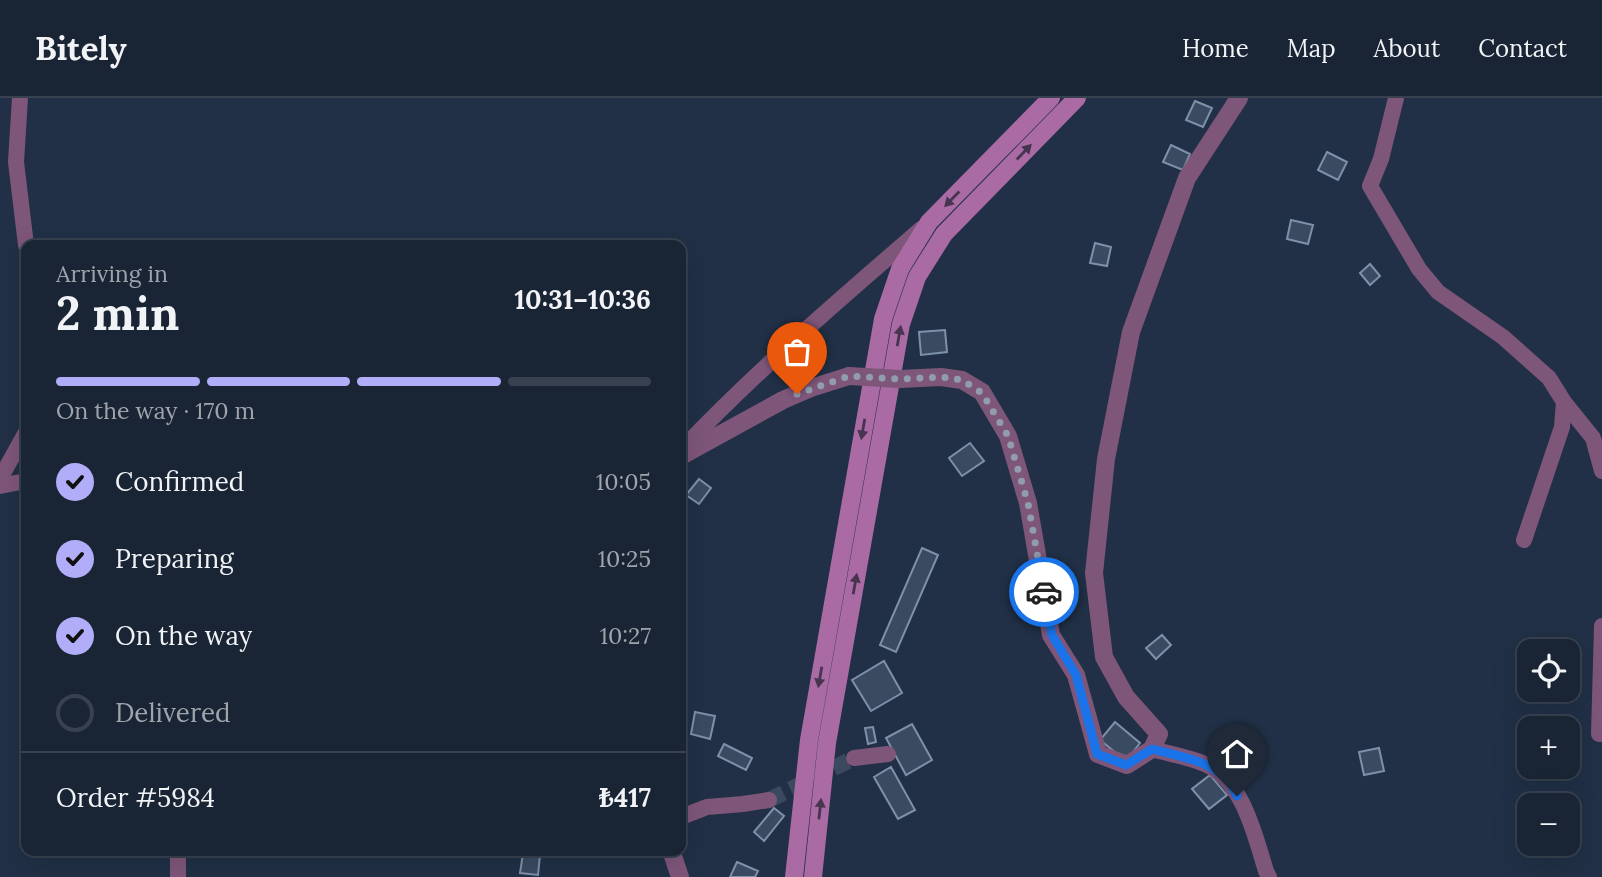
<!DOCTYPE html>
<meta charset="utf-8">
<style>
body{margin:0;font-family:Lora,serif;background:#222c3c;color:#f1f3f6;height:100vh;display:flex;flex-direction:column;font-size:26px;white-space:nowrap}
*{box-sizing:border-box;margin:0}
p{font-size:23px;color:#9fa4ac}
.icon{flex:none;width:38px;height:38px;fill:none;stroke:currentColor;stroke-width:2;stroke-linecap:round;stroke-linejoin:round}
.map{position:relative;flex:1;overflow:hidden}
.panel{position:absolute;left:21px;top:142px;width:665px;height:616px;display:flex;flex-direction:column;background:#192434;border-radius:14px;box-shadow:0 7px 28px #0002,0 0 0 2px #37414f}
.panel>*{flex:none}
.tools{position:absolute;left:1517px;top:541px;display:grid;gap:14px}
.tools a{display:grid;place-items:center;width:63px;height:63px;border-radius:14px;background:#192434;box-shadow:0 7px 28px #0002,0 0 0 2px #37414f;font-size:35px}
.pin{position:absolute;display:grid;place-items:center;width:60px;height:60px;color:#fff;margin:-72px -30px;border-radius:50% 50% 50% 0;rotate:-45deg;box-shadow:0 0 7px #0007}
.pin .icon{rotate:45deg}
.courier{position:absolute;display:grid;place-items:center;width:70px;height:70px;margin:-35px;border:5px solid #1a73e8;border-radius:50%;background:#fff;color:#222;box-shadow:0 2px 9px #0007}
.head em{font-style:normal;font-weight:700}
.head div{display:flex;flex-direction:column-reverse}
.head{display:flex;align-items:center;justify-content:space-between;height:119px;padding:0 35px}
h1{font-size:46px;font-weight:700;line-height:52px}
.bar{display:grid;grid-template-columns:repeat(4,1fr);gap:10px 7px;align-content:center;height:84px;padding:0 35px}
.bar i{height:9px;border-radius:5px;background:#37414f}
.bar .on{background:#b2adf9}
.bar p{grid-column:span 4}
.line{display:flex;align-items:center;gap:18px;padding:0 35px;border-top:2px solid #37414f}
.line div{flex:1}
ol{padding:0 35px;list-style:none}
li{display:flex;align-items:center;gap:21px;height:77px}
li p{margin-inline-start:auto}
li .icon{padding:7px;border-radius:50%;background:#b2adf9;color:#111;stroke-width:4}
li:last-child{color:#9fa4ac}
li i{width:38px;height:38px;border:4px solid #37414f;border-radius:50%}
header{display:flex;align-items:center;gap:42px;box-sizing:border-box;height:98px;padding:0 35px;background:#192434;border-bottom:2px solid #37414f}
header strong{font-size:33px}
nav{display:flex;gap:38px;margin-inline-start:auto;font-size:24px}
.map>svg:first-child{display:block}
.building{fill:#3a4a61;stroke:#7e90aa;stroke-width:2}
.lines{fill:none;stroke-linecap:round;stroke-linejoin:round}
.minor-tunnel{stroke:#3b495e;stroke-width:16;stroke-dasharray:16 8;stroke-linecap:butt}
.minor{stroke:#7e567a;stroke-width:16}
.tertiary{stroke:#7e567a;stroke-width:18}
.secondary{stroke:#aa6aa4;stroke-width:18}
.tertiary-bridge{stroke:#7e567a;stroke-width:18}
.oneway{fill:#473550}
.done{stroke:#919dae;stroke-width:7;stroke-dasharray:0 12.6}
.route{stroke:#1a73e8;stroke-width:9}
</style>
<header>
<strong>Bitely</strong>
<nav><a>Home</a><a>Map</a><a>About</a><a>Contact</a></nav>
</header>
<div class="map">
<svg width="1602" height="779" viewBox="0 0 1602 779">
<rect width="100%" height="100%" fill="#213046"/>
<path class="building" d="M1195,3L1212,10L1203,29L1186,22Z
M1171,47L1190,56L1183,72L1163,64Z
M1327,54L1347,64L1338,82L1318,72Z
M1291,122L1313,127L1308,146L1287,141Z
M1095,145L1111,149L1107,168L1090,165Z
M1370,166L1380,178L1370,187L1360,175Z
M945,232L947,254L921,257L919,234Z
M970,345L984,363L962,378L949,360Z
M699,381L711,390L699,406L686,397Z
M922,450L938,457L896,554L880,547Z
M1162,537L1171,547L1156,561L1146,550Z
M884,563L902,595L871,613L852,582Z
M695,614L715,618L710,641L691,636Z
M1115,624L1140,645L1126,663L1100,642Z
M912,626L932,662L906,677L886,640Z
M873,629L876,644L868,646L865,630Z
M724,646L752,660L746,672L718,658Z
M1379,650L1384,673L1364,677L1359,654Z
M891,669L915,712L898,721L874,679Z
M1210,677L1227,697L1209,711L1192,691Z
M774,710L784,718L764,743L754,734Z
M523,755L540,757L538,777L520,775Z
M737,764L758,773L755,779H730Z"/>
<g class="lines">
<path class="minor-tunnel" d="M769,702L854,660"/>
<path class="minor" d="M20,0L16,64L26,147
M1396,0L1381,61L1370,88L1419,171L1438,194L1503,239L1549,280L1564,304L1593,340L1602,373
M681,352C756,273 839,202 921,131
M0,381L26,334
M0,388L26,383
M1524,442L1562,329L1564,304
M1599,636L1602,528
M1152,651C1170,656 1188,659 1205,666C1243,682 1255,738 1266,773L1269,779
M854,660L888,656
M681,719L707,709L743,706L769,702
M178,752V779"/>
<path class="tertiary" d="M900,281L941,279L962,282L982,294L1008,338L1028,405L1051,537L1076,577L1098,656L1127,667L1152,651L1159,636L1126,599L1104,559L1094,475L1106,361L1131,234L1187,80L1239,0
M681,358L783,302L811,290L849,278
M671,752L680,779"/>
<path class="secondary" d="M794,779L809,642L883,221L900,171L929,124L1051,0
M813,779L827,645L901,226L917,179L944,136L1077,0"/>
<path class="tertiary-bridge" d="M849,278L900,281"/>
</g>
<defs><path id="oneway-solid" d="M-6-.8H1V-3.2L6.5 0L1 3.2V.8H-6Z" transform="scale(1.75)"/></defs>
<g class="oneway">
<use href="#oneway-solid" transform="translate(1024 54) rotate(-46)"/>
<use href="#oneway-solid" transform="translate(952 101) rotate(134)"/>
<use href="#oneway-solid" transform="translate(899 238) rotate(-80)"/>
<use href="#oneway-solid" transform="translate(863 331) rotate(100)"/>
<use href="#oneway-solid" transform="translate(855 486) rotate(-80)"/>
<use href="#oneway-solid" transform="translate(820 579) rotate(100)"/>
<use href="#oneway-solid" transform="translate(820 711) rotate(-84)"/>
</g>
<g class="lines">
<path class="done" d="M797,296L849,278L900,281L941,279L962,282L982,295L1008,338L1028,405L1044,494"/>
<path class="route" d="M1044,494L1052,537L1076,577L1097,656L1126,667L1152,651C1178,658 1210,662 1228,683C1232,687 1234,693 1237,698"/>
</g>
</svg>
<div class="tools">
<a><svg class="icon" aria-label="locate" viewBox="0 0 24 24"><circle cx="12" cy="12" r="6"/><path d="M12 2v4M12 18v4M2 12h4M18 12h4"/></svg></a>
<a>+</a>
<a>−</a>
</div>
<div class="pin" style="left:797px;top:296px;background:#ea580c"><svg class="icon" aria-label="bag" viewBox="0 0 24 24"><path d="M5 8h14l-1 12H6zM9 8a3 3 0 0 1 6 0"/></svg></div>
<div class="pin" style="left:1237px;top:698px;background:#1f2937"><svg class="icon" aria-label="home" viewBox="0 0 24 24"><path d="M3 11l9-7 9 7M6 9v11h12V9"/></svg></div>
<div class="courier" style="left:1044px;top:494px"><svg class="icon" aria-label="car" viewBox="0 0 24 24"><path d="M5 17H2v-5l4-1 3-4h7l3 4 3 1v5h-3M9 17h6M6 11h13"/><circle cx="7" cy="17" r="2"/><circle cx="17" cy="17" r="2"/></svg></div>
<section class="panel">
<div class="head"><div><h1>2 min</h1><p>Arriving in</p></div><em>10:31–10:36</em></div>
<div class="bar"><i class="on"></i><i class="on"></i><i class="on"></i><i></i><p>On the way · 170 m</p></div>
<ol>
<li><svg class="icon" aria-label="check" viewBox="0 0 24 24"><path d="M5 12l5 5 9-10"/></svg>Confirmed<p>10:05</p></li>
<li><svg class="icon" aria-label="check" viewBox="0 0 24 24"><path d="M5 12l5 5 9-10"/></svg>Preparing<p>10:25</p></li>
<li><svg class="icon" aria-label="check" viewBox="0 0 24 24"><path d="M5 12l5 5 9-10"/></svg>On the way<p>10:27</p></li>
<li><i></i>Delivered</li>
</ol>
<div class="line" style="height:91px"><div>Order #5984</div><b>₺417</b></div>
</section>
</div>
